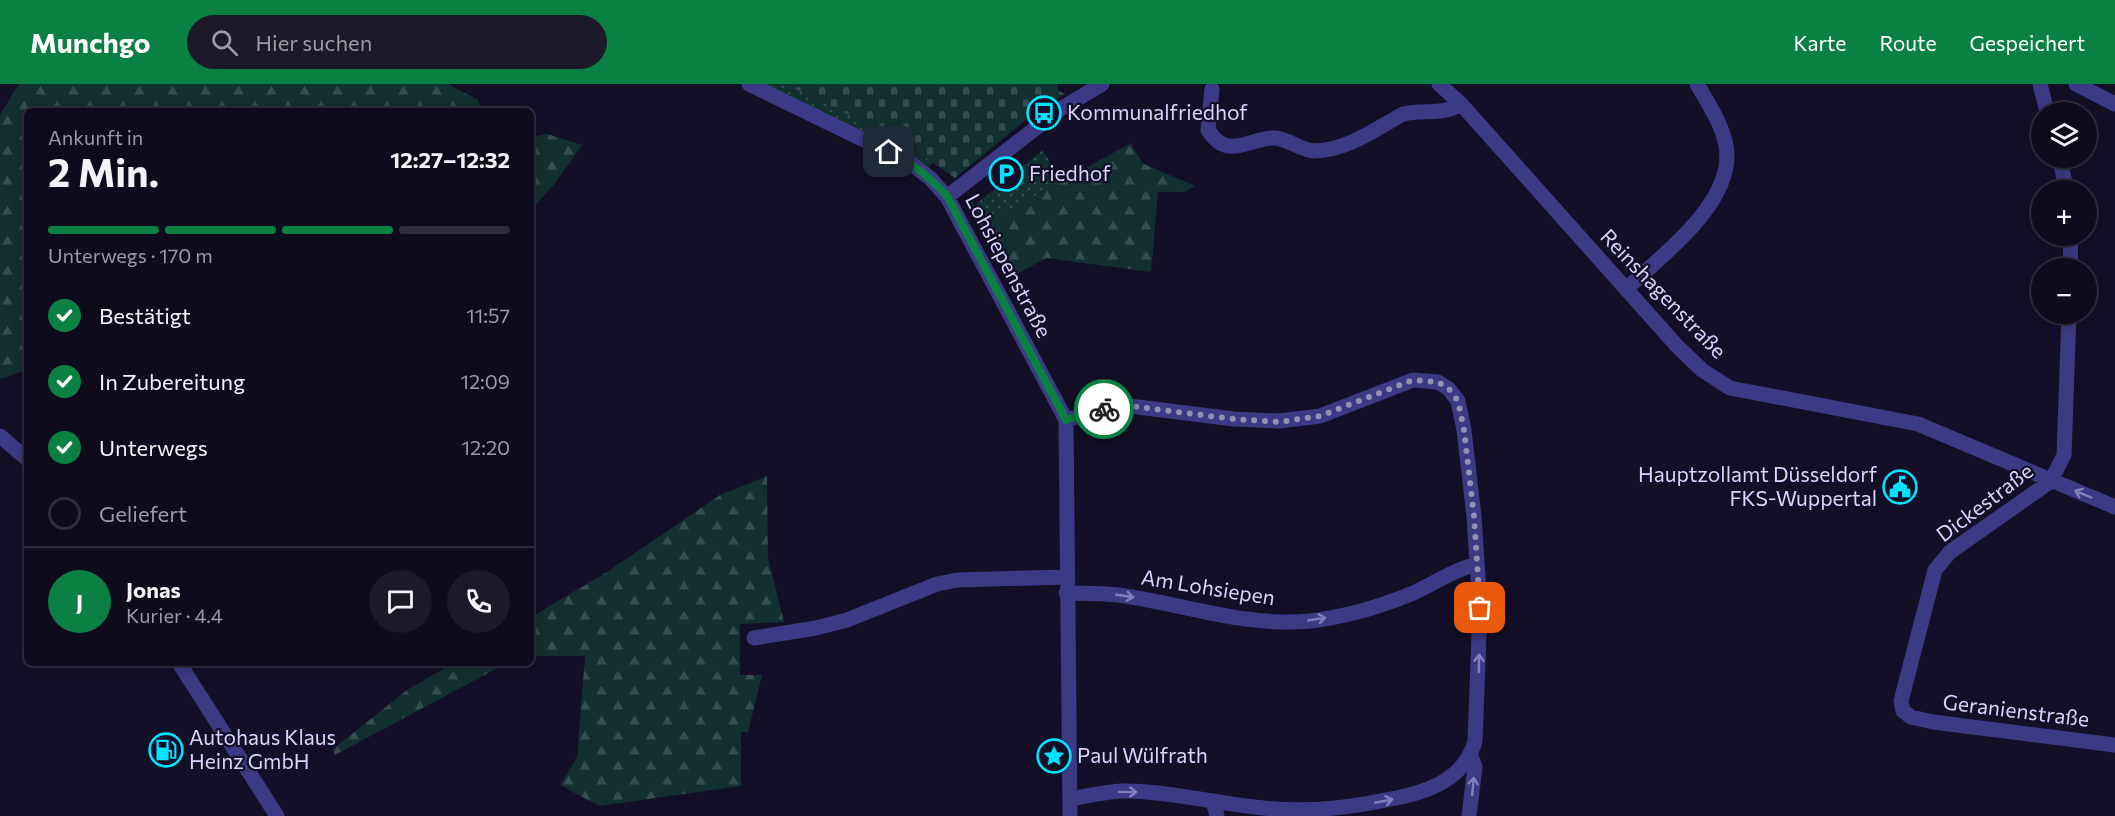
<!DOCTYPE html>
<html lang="de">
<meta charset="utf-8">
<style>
body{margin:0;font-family:Commissioner,sans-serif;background:#1c1929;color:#f1f3f6;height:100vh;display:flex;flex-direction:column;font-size:22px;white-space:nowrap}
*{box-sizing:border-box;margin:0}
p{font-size:20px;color:#9b9ba3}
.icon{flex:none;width:33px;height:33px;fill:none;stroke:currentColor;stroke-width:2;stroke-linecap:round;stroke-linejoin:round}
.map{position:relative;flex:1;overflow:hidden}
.details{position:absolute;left:24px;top:24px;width:510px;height:558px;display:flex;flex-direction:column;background:#0e0b1c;border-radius:9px;box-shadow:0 3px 15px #0003,0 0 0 2px #2e2b3b}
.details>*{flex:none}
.controls{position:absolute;left:2031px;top:18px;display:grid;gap:12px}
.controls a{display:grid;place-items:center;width:66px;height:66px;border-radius:50%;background:#0e0b1c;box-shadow:0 3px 15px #0003,0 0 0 2px #2e2b3b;font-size:30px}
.pin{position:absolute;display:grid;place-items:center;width:51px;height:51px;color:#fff;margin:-26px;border-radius:12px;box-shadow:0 3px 9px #0006}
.courier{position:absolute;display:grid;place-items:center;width:60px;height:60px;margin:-30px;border:4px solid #0b8043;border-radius:50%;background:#fff;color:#222;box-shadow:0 2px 8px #0007}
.overview em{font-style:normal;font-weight:700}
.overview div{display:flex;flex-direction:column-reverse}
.overview{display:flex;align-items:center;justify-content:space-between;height:102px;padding:0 24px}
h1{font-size:39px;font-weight:700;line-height:45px}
.bar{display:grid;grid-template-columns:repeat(4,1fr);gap:9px 6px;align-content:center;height:72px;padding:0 24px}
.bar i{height:8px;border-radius:4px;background:#2e2b3b}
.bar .on{background:#0b8043}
.bar p{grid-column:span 4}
.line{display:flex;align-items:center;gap:15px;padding:0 24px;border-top:2px solid #2e2b3b}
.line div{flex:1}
.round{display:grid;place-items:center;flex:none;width:63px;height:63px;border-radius:32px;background:#1c1929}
ol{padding:0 24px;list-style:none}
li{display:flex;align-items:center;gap:18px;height:66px}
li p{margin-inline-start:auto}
li .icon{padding:6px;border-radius:50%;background:#0b8043;color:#fff;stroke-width:4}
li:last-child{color:#9b9ba3}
li i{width:33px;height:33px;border:3px solid #2e2b3b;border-radius:50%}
header{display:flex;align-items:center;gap:36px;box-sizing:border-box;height:84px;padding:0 30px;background:#0b8043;color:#fff}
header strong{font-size:28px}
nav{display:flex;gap:33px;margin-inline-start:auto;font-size:21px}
.search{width:420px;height:54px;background:#1c1929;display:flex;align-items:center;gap:15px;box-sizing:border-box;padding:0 21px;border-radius:33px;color:#9b9ba3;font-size:22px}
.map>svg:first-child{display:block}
.grass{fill:url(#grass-dots)}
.forest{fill:url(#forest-firs)}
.cemetery{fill:url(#cemetery-stones)}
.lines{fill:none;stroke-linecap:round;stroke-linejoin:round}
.street{stroke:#3d3a85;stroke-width:15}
.oneway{stroke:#837fbc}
.done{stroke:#948fb3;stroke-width:6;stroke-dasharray:0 10.8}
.route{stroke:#0b8043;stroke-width:8}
.labels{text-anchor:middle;stroke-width:4.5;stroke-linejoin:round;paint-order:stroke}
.poi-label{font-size:21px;fill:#d9d4ff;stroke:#130f26;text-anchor:start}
.street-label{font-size:21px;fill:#d9d4ff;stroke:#130f26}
</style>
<header>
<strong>Munchgo</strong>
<div class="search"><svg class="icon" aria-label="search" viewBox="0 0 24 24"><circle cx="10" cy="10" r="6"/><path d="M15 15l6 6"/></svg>Hier suchen</div>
<nav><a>Karte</a><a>Route</a><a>Gespeichert</a></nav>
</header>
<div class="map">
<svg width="2115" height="732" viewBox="0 0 2115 732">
<defs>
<pattern id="grass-dots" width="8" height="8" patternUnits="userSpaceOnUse" patternTransform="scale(1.5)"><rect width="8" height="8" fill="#12302f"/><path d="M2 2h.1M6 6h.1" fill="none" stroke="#344d4e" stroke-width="1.8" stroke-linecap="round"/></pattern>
<pattern id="forest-firs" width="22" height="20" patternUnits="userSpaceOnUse" patternTransform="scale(1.5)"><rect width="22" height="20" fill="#12302f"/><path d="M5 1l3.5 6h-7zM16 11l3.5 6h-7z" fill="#344d4e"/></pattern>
<pattern id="cemetery-stones" width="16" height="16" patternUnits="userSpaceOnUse" patternTransform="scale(1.5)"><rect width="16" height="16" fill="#12302f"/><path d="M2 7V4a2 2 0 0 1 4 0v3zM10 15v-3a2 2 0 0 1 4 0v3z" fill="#344d4e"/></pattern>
</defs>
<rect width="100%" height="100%" fill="#130f26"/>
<path class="grass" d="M763,0H785L898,55L933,78L929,83Z
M1043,66L1061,98L980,142L967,117L969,114L975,121Z"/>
<path class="forest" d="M19,0H448L478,16L483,27H27V289L20,288L0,295V31Z
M547,50L582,61L556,98L533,124L531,53Z
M1131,59L1142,79L1195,102L1184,108H1158L1151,188L1046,174L1008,195L980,142Z
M767,392L768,474L784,538L740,540V591H762L748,648H741V702L599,722L560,701L577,673L585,572H531V533L607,488L720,411Z
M453,579H507L335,671L333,665L407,606Z"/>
<path class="cemetery" d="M785,0H1057L1059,7L1065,10L1033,30L955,94L898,55Z"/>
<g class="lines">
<path class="street" d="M749,0L909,78L930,94L947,113L1066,336L1070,732
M1439,0L1461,20L1677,262L1702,286L1730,304L1918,340L2115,423
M2040,0L2047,28
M2076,0L2115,20
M1212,5L1208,46C1228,78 1250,53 1275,54C1289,55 1300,66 1314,67C1346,67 1376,45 1403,30C1426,24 1439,33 1461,20
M2059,74L2067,106
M947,113L1059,26L1102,0
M2070,184L2071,152
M1626,205C1660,173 1727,124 1727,72C1727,47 1709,21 1697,0
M2069,230L2064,371L2051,397L1950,468L1935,486L1901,617L1903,627L1911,633L1933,638L2115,661
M1066,336L1110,323L1130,322L1234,335L1279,337L1320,332L1413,296L1438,298L1449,305L1458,317L1464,346L1474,432L1480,524L1475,657C1464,696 1428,708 1391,715C1349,724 1308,729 1264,724C1219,720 1174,708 1129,707C1109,706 1089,712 1070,715
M0,352L27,375
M1066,509C1086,509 1106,509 1125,512C1186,521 1247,543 1310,537C1344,533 1379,523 1411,510C1434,500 1452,486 1477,480
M754,554L816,544L847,536L937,500L957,496L1066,493
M179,579L277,732
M1213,717L1217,732
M1469,732L1475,683L1471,672"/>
</g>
<defs><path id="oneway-shaft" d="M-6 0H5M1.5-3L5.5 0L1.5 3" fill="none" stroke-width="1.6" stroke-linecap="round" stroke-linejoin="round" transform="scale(1.5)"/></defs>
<g class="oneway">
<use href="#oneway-shaft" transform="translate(2083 410) rotate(-157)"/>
<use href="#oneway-shaft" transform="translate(1125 512) rotate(8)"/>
<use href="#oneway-shaft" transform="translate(1317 535) rotate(-9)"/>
<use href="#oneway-shaft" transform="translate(1479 579) rotate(-89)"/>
<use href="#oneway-shaft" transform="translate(1473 702) rotate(-85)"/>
<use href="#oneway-shaft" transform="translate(1128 708) rotate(1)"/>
<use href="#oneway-shaft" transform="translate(1384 717) rotate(-11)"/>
</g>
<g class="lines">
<path class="done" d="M1104,325L1130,322L1234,335L1279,338L1320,332L1413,296L1438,298L1449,305L1458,317L1464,346L1474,432L1480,524"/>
<path class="route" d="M889,68C912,79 930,93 947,112L1066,336L1104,325"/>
</g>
<defs>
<symbol id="bus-ring" viewBox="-11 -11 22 22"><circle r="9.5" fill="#130f26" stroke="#00e5ff" stroke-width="1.5"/><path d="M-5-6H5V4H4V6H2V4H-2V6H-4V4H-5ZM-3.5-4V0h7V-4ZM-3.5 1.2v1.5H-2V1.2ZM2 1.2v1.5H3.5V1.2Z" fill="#00e5ff"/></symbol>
<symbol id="parking-ring" viewBox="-11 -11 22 22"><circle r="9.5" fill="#130f26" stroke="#00e5ff" stroke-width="1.5"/><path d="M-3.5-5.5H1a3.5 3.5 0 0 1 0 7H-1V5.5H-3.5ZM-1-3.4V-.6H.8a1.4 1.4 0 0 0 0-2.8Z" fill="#00e5ff"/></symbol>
<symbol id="civic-ring" viewBox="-11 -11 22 22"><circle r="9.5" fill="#130f26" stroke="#00e5ff" stroke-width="1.5"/><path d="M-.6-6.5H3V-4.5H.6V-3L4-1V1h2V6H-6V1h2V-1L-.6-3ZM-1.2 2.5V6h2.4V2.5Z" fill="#00e5ff"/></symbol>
<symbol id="fuel-ring" viewBox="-11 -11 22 22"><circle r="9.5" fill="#130f26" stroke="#00e5ff" stroke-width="1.5"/><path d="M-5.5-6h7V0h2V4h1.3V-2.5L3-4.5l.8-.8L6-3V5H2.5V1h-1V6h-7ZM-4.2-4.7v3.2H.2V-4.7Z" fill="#00e5ff"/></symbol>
<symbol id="sight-ring" viewBox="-11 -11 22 22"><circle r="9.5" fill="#130f26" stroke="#00e5ff" stroke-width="1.5"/><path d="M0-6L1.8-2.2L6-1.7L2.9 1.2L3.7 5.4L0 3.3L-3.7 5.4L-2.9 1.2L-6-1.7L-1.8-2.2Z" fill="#00e5ff"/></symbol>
</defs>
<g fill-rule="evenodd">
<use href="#bus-ring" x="1025" y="10" width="38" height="38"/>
<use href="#parking-ring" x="987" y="71" width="38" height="38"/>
<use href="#civic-ring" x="1881" y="384" width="38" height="38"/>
<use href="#fuel-ring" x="147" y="647" width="38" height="38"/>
<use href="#sight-ring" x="1035" y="653" width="38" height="38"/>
</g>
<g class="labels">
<g class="poi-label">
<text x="1067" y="36">Kommunalfriedhof</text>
<text x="1029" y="97">Friedhof</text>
<text x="1877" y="398" text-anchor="end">Hauptzollamt Düsseldorf<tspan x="1877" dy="24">FKS-Wuppertal</tspan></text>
<text x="189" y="661">Autohaus Klaus<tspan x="189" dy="24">Heinz GmbH</tspan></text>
<text x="1077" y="679">Paul Wülfrath</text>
</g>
<g class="street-label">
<text transform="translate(1008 182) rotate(62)" y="7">Lohsiepenstraße</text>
<text transform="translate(1663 210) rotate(46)" y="7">Reinshagenstraße</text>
<text transform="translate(1985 419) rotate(-37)" y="7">Dickestraße</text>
<text transform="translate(1208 504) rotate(9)" y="7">Am Lohsiepen</text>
<text transform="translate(2016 627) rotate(7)" y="7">Geranienstraße</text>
</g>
</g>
</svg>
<div class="controls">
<a><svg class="icon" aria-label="layers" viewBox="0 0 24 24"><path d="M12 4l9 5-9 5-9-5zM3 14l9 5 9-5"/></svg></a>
<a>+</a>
<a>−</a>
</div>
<div class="pin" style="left:1480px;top:524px;background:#ea580c"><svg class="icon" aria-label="bag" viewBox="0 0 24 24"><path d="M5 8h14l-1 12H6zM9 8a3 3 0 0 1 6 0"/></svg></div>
<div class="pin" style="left:889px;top:68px;background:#1f2937"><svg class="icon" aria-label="home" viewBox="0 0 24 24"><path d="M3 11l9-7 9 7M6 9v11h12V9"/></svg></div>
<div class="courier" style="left:1104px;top:325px"><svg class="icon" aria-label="bike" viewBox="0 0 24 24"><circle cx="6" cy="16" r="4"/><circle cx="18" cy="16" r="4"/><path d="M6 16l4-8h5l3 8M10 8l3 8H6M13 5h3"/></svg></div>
<section class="details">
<div class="overview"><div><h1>2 Min.</h1><p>Ankunft in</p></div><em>12:27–12:32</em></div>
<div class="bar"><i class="on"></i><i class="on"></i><i class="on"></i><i></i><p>Unterwegs · 170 m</p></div>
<ol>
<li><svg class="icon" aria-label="check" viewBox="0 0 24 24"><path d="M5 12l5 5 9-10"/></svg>Bestätigt<p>11:57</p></li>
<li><svg class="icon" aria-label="check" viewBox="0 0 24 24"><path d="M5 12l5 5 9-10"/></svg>In Zubereitung<p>12:09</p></li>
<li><svg class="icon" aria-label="check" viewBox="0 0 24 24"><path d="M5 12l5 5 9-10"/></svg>Unterwegs<p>12:20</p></li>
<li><i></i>Geliefert</li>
</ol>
<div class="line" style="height:108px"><b class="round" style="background:#0b8043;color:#fff">J</b><div><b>Jonas</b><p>Kurier · 4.4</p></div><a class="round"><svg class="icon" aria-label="chat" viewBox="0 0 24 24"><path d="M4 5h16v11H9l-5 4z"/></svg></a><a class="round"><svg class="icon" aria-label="phone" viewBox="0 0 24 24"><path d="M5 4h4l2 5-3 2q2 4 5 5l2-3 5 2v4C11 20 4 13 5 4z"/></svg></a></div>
</section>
</div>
